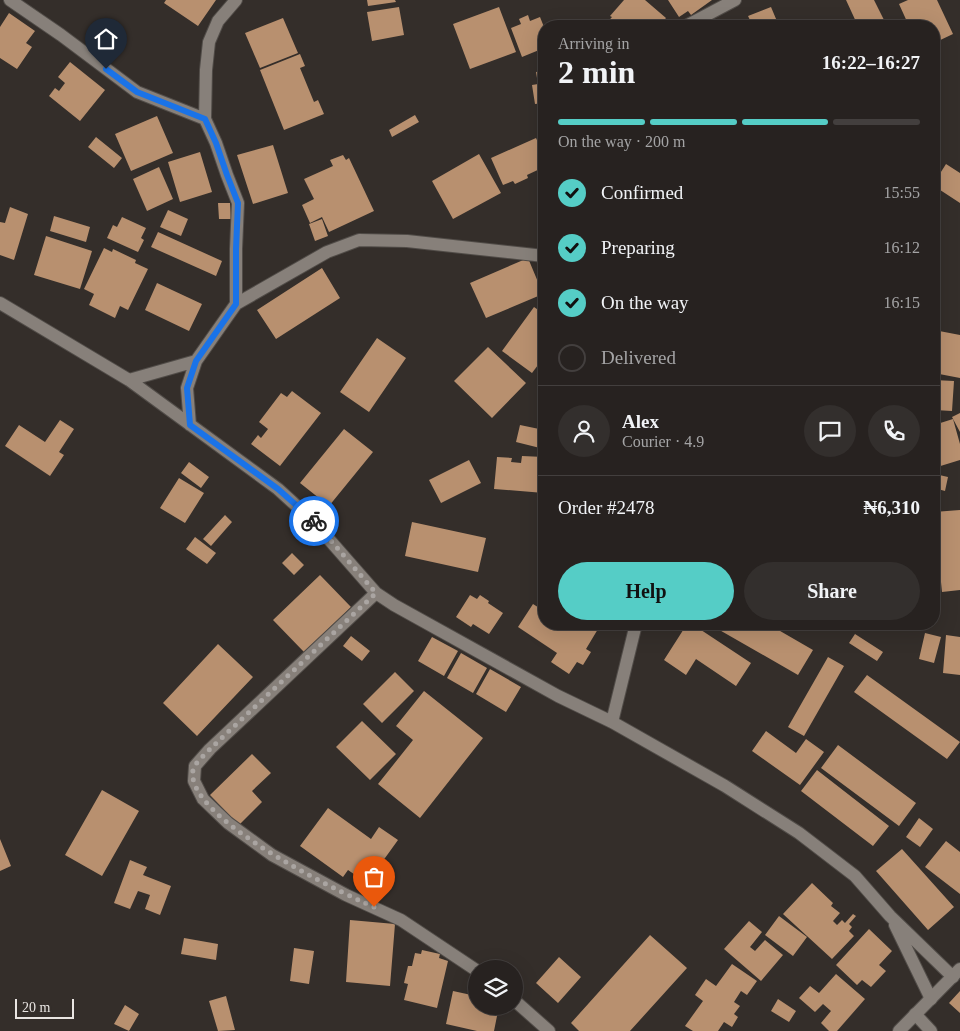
<!DOCTYPE html>
<meta charset="utf-8">
<style>
body{margin:0;font-family:"Times New Roman",serif;background:#332f2d;color:#f1f3f6;height:100vh;display:flex;flex-direction:column;font-size:19px;white-space:nowrap}
*{box-sizing:border-box;margin:0}
p{font-size:16px;color:#a4a4a5}
.icon{flex:none;width:28px;height:28px;fill:none;stroke:currentColor;stroke-width:2;stroke-linecap:round;stroke-linejoin:round}
.map{position:relative;flex:1;overflow:hidden}
.sheet{position:absolute;left:538px;top:20px;width:402px;height:610px;display:flex;flex-direction:column;background:#272220;border-radius:20px;box-shadow:0 5px 20px #0002,0 0 0 1px #433f3e}
.sheet>*{flex:none}
.fabs{position:absolute;left:468px;top:960px;display:grid;gap:10px}
.fabs a{display:grid;place-items:center;width:55px;height:55px;border-radius:50%;background:#272220;box-shadow:0 5px 20px #0002,0 0 0 1px #433f3e;font-size:25px}
.scale{position:absolute;left:15px;bottom:12px;width:59px;box-sizing:border-box;padding-left:5px;border:2px solid #e9e5e2;border-top:0;font-size:14px;line-height:18px;white-space:nowrap;color:#e9e5e2;-webkit-text-stroke:4px #342e2a;paint-order:stroke}
.pin{position:absolute;display:grid;place-items:center;width:42px;height:42px;color:#fff;margin:-51px -21px;border-radius:50% 50% 50% 0;rotate:-45deg;box-shadow:0 0 5px #0007}
.pin .icon{rotate:45deg}
.courier{position:absolute;display:grid;place-items:center;width:50px;height:50px;margin:-25px;border:4px solid #1a73e8;border-radius:50%;background:#fff;color:#222;box-shadow:0 1px 6px #0007}
.summary em{font-style:normal;font-weight:600}
.summary div{display:flex;flex-direction:column-reverse}
.summary{display:flex;align-items:center;justify-content:space-between;height:85px;padding:0 20px}
h1{font-size:32px;font-weight:600;line-height:38px}
.bar{display:grid;grid-template-columns:repeat(4,1fr);gap:8px 5px;align-content:center;height:60px;padding:0 20px}
.bar i{height:6px;border-radius:4px;background:#433f3e}
.bar .current{background:#55cdc6}
.bar p{grid-column:span 4}
.line{display:flex;align-items:center;gap:12px;padding:0 20px;border-top:1px solid #433f3e}
.line div{flex:1}
.round{display:grid;place-items:center;flex:none;width:52px;height:52px;border-radius:26px;background:#332f2d}
ol{padding:0 20px;list-style:none}
li{display:flex;align-items:center;gap:15px;height:55px}
li p{margin-inline-start:auto}
li .icon{padding:5px;border-radius:50%;background:#55cdc6;color:#111;stroke-width:4}
li:last-child{color:#a4a4a5}
li i{width:28px;height:28px;border:2px solid #433f3e;border-radius:50%}
.cta{display:flex;gap:10px;margin-top:auto;padding:10px 20px}
.cta a{flex:1;height:58px;border-radius:30px;background:#55cdc6;color:#111;font-size:20px;font-weight:600;line-height:58px;text-align:center}
.cta a+a{background:#332f2d;color:#f1f3f6}
.map>svg:first-child{display:block}
.building{fill:#b8906f}
.lines{fill:none;stroke-linecap:round;stroke-linejoin:round}
.minor-casing{stroke:#514c48;stroke-width:14}
.tertiary-casing{stroke:#514c48;stroke-width:14}
.minor{stroke:#87807a;stroke-width:12}
.tertiary{stroke:#87807a;stroke-width:12}
.done{stroke:#aaa5a2;stroke-width:5;stroke-dasharray:0 9}
.route{stroke:#1a73e8;stroke-width:6}
</style>
<div class="map">
<svg width="960" height="1031" viewBox="0 0 960 1031">
<rect width="100%" height="100%" fill="#342e2a"/>
<path class="building" d="M166,0H216L198,26L164,3Z
M367,0H395L396,2L368,6Z
M624,0H645L666,18L659,26H604L612,17L610,16Z
M668,0H712L691,15L688,11L679,17Z
M846,0H874L887,26H858Z
M908,0H937L953,34L934,43V26H909L899,4Z
M399,7L404,35L372,41L367,12Z
M499,7L516,52L470,69L453,24Z
M771,7L779,26H753L748,16Z
M9,13L35,31L26,43L32,47L17,69L0,58V27Z
M528,15L530,21L540,17L544,27V48L522,57L511,28L521,24L519,19Z
M283,18L298,53L260,68L245,33Z
M300,54L305,66L300,68L314,102L318,100L324,114L284,130L260,70Z
M70,62L105,90L80,121L49,96L55,88L59,91L65,83L58,77Z
M544,71V103L535,104L532,85L538,84L536,72Z
M415,115L419,122L392,137L389,130Z
M157,116L173,153L131,171L115,134Z
M96,137L122,158L114,168L88,147Z
M536,138L544,155V167L527,175L528,178L515,184L513,181L503,185L491,158Z
M273,145L288,193L253,204L237,155Z
M200,152L212,192L180,202L168,162Z
M479,154L501,193L453,219L432,181Z
M343,155L346,160L349,158L374,211L329,232L322,217L310,223L302,205L314,199L304,179L333,166L330,160Z
M946,164L960,173V203L934,186V183Z
M159,167L173,199L147,211L133,179Z
M218,203H230L231,219H219Z
M10,207L28,214L14,260L0,255V222L5,223Z
M168,210L188,219L181,236L160,227Z
M54,216L90,227L86,242L50,231Z
M122,217L146,228L141,238L144,240L138,252L107,238L113,225L117,227Z
M322,219L328,236L315,241L309,224Z
M158,232L222,261L216,276L151,247Z
M46,236L92,251L80,289L34,275Z
M104,248L112,252L113,249L136,260L135,263L148,269L128,310L120,306L115,318L89,305L94,294L84,289Z
M528,258L543,294L486,318L470,283Z
M322,268L340,298L276,339L257,310Z
M157,283L202,304L189,331L145,310Z
M534,307L544,314V357L532,373L502,351Z
M934,330L960,335V378L934,373Z
M377,338L406,358L369,412L340,392Z
M488,347L526,383L492,418L454,381Z
M934,380L954,381L952,411L934,410Z
M292,391L321,413L280,466L251,444L258,435L261,438L268,429L259,422L281,393L287,397Z
M960,413V432L952,417Z
M953,419L960,444V460L934,468V425Z
M60,420L74,429L59,452L64,455L50,476L5,446L19,425L45,442Z
M520,425L544,430V449L516,442Z
M344,429L373,452L329,506L300,483Z
M522,456L544,457V493L494,489L497,457L512,458L511,462L521,463Z
M469,460L481,483L441,503L429,480Z
M189,462L209,477L201,488L181,473Z
M935,474L948,477L945,491L934,488Z
M179,478L204,493L185,523L160,508Z
M960,510V590L942,592L934,512Z
M225,515L232,522L211,546L203,539Z
M412,522L486,538L478,572L405,556Z
M195,537L216,553L207,564L186,549Z
M292,553L304,565L294,575L282,563Z
M320,575L351,607L304,652L273,620Z
M470,595L477,599L480,595L489,601L488,603L503,613L489,634L473,624L471,627L456,617Z
M533,604L544,611V624H590L598,629L586,649L591,652L583,665L577,662L569,674L551,662L557,653L518,627Z
M687,624H692L751,663L736,686L696,659L686,675L664,660Z
M709,624H768L813,650L798,675Z
M925,633L941,637L934,663L919,659Z
M855,634L883,652L877,661L849,643Z
M946,635L960,637V675L943,673Z
M351,636L370,651L362,661L343,646Z
M432,637L458,651L444,676L418,661Z
M218,644L253,677L197,736L163,703Z
M461,653L487,668L473,693L447,678Z
M828,657L844,666L804,736L788,727Z
M490,669L521,687L506,712L476,694Z
M395,672L414,691L382,723L363,704Z
M867,675L960,742L947,759L854,692Z
M424,691L483,738L420,818L378,784L413,740L396,726Z
M362,721L396,754L370,780L336,747Z
M766,731L796,753L806,739L824,752L800,785L752,751Z
M838,745L916,803L899,826L821,768Z
M252,754L271,773L252,791L262,802L239,825L210,795Z
M817,770L889,826L873,846L801,791Z
M102,790L139,811L102,876L65,855Z
M328,808L371,839L379,827L398,840L367,883L348,870L343,877L300,846Z
M919,818L933,829L920,847L906,837Z
M0,839L11,866L0,871Z
M946,841L960,852V894L925,867Z
M902,849L954,907L928,930L876,871Z
M130,860L147,867L143,875L171,886L160,915L145,909L150,895L138,891L130,909L114,903Z
M812,883L833,903L831,906L840,913L833,921L837,925L842,920L845,923L853,914L856,916L849,924L852,927L849,931L854,936L832,959L783,914Z
M779,916L807,937L793,956L765,935Z
M350,920L395,924L390,986L346,982Z
M749,921L762,932L750,947L755,951L765,940L783,955L761,981L724,949Z
M869,929L892,951L879,965L886,971L871,987L862,980L857,985L836,965Z
M650,935L687,968L630,1031H579L571,1023Z
M184,938L218,944L216,960L181,954Z
M294,948L314,951L309,984L290,981Z
M422,950L440,954L439,958L448,961L437,1008L404,1000L408,984L404,983L408,966H412L415,953L421,954Z
M559,957L581,977L558,1003L536,983Z
M732,964L757,981L747,995L741,991L734,1002L740,1006L734,1014L738,1017L732,1027L724,1022L718,1031H693L685,1026L703,1001L695,995L706,979L716,986Z
M836,974L865,999L837,1031H829L821,1023L831,1011L823,1004L815,1012L799,998L810,986L819,993Z
M453,991L476,996V1006H499L494,1031H477L446,1024Z
M960,991V1013L949,1003Z
M226,996L235,1030L218,1031L209,1001Z
M778,999L796,1011L789,1022L771,1011Z
M125,1005L139,1014L129,1031L114,1024Z"/>
<g class="lines">
<defs>
<path id="minor" d="M10,0L61,35L137,92L205,119
M686,26L735,0
M0,303L129,380L278,489L312,520L376,593L394,605L558,696L612,722L725,786L799,833L855,876L890,916L953,977
M236,304V249L238,203L227,175L216,143L205,119L206,70L209,42L218,21L236,0
M129,380L196,361
M190,425L187,388L196,361L236,304L327,252L359,240L407,241L544,256
M376,593L210,749L195,766L194,781L203,799L228,823L272,855L346,895L401,920L476,970
M612,722L636,624
M895,925L931,999
M514,1000L549,1031
M915,1014L931,1031"/>
<path id="tertiary" d="M899,1031L960,969"/>
</defs>
<use href="#minor" class="minor-casing"/>
<use href="#tertiary" class="tertiary-casing"/>
<use href="#minor" class="minor"/>
<use href="#tertiary" class="tertiary"/>
</g>
<g class="lines">
<path class="done" d="M314,521L376,593L210,749C205,755 195,762 193,770C184,817 337,891 374,907"/>
<path class="route" d="M106,69L137,92L205,119L216,143L227,175L238,203L236,249V304L196,361L187,388L190,425L278,489L314,521"/>
</g>
</svg>
<div class="fabs">
<a><svg class="icon" aria-label="layers" viewBox="0 0 24 24"><path d="M12 4l9 5-9 5-9-5zM3 14l9 5 9-5"/></svg></a>
</div>
<div class="scale">20 m</div>
<div class="pin" style="left:374px;top:907px;background:#ea580c"><svg class="icon" aria-label="bag" viewBox="0 0 24 24"><path d="M5 8h14l-1 12H6zM9 8a3 3 0 0 1 6 0"/></svg></div>
<div class="pin" style="left:106px;top:69px;background:#1f2937"><svg class="icon" aria-label="home" viewBox="0 0 24 24"><path d="M3 11l9-7 9 7M6 9v11h12V9"/></svg></div>
<div class="courier" style="left:314px;top:521px"><svg class="icon" aria-label="bike" viewBox="0 0 24 24"><circle cx="6" cy="16" r="4"/><circle cx="18" cy="16" r="4"/><path d="M6 16l4-8h5l3 8M10 8l3 8H6M13 5h3"/></svg></div>
<section class="sheet">
<div class="summary"><div><h1>2 min</h1><p>Arriving in</p></div><em>16:22–16:27</em></div>
<div class="bar"><i class="current"></i><i class="current"></i><i class="current"></i><i></i><p>On the way · 200 m</p></div>
<ol>
<li><svg class="icon" aria-label="check" viewBox="0 0 24 24"><path d="M5 12l5 5 9-10"/></svg>Confirmed<p>15:55</p></li>
<li><svg class="icon" aria-label="check" viewBox="0 0 24 24"><path d="M5 12l5 5 9-10"/></svg>Preparing<p>16:12</p></li>
<li><svg class="icon" aria-label="check" viewBox="0 0 24 24"><path d="M5 12l5 5 9-10"/></svg>On the way<p>16:15</p></li>
<li><i></i>Delivered</li>
</ol>
<div class="line" style="height:90px"><a class="round"><svg class="icon" aria-label="person" viewBox="0 0 24 24"><circle cx="12" cy="8" r="4"/><path d="M4 21q1-7 8-7t8 7"/></svg></a><div><b>Alex</b><p>Courier · 4.9</p></div><a class="round"><svg class="icon" aria-label="chat" viewBox="0 0 24 24"><path d="M4 5h16v11H9l-5 4z"/></svg></a><a class="round"><svg class="icon" aria-label="phone" viewBox="0 0 24 24"><path d="M5 4h4l2 5-3 2q2 4 5 5l2-3 5 2v4C11 20 4 13 5 4z"/></svg></a></div>
<div class="line" style="height:65px"><div>Order #2478</div><b>₦6,310</b></div>
<div class="cta"><a>Help</a><a>Share</a></div>
</section>
</div>
